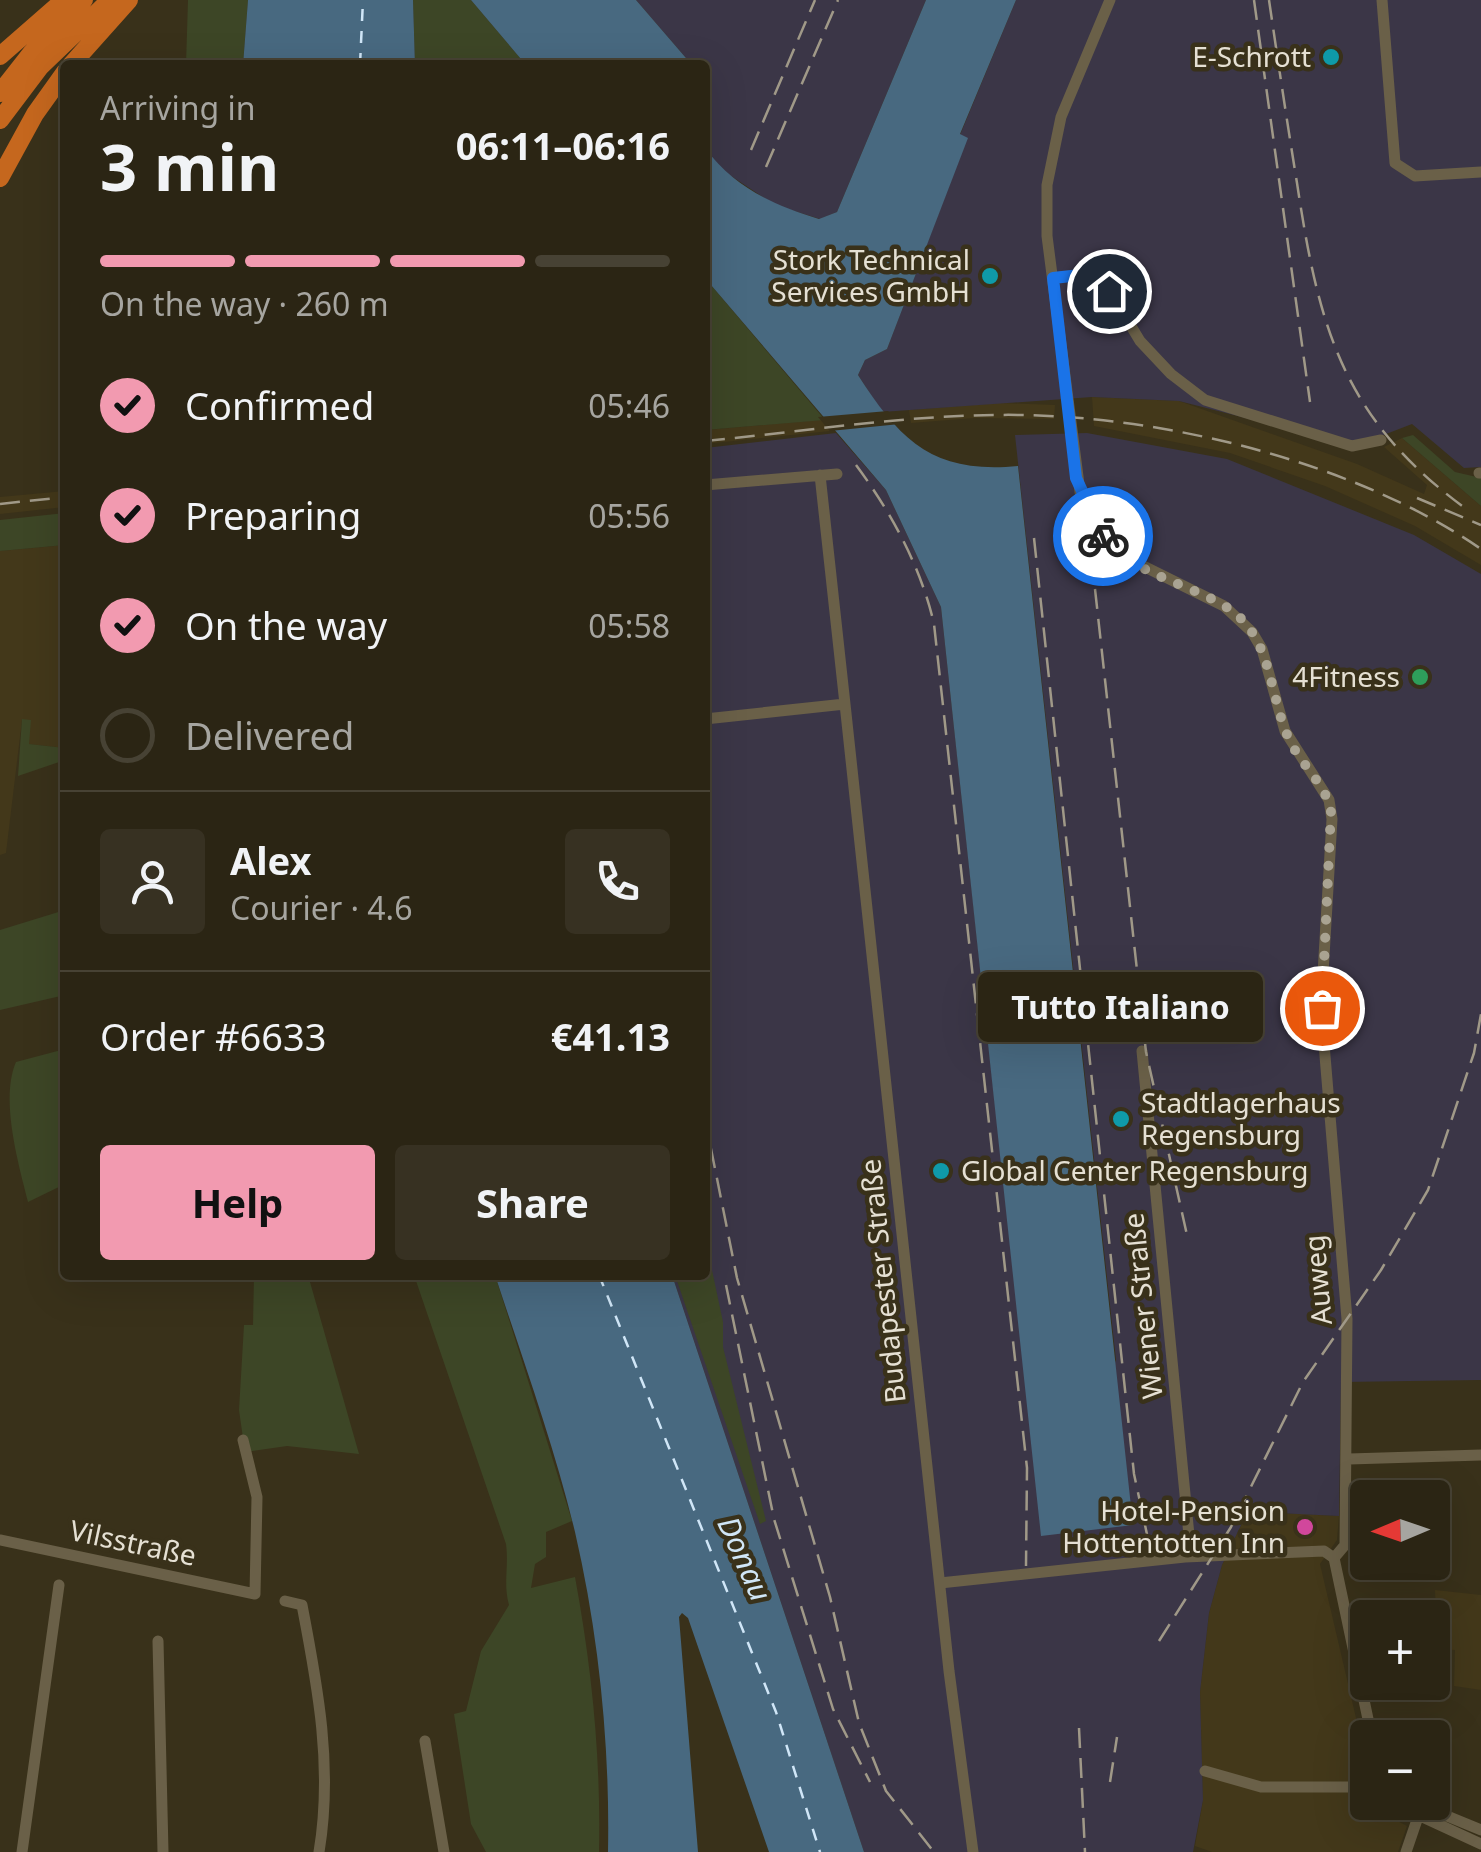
<!DOCTYPE html>
<meta charset="utf-8">
<style>
body{margin:0;font-family:"Noto Sans",sans-serif;background:#373122;color:#f1f3f6;height:100vh;display:flex;flex-direction:column;font-size:38px;white-space:nowrap}
*{box-sizing:border-box;margin:0}
p{font-size:32px;color:#a6a5a0}
.icon{flex:none;width:55px;height:55px;fill:none;stroke:currentColor;stroke-width:2;stroke-linecap:round;stroke-linejoin:round}
.map{position:relative;flex:1;overflow:hidden}
.drawer{position:absolute;left:60px;top:60px;width:650px;height:1220px;display:flex;flex-direction:column;background:#2b2514;border-radius:10px;box-shadow:0 10px 40px #0002,0 0 0 2px #474234}
.drawer>*{flex:none}
.needle{width:65px;rotate:268deg}
.buttons{position:absolute;left:1350px;top:1480px;display:grid;gap:20px}
.buttons a{display:grid;place-items:center;width:100px;height:100px;border-radius:10px;background:#2b2514;box-shadow:0 10px 40px #0002,0 0 0 2px #474234;font-size:50px}
.pin{position:absolute;display:grid;place-items:center;width:85px;height:85px;color:#fff;margin:-42px;border:5px solid #fff;border-radius:50%;box-shadow:0 2px 10px #0007}
.courier{position:absolute;display:grid;place-items:center;width:100px;height:100px;margin:-50px;border:8px solid #1a73e8;border-radius:50%;background:#fff;color:#222;box-shadow:0 2px 12px #0007}
.bubble{position:absolute;height:70px;border-radius:10px;background:#2b2514;box-shadow:0 10px 40px #0002,0 0 0 2px #474234;font-size:32px;font-weight:700;line-height:70px;text-align:center}
.head em{font-style:normal;font-weight:700}
.head div{display:flex;flex-direction:column-reverse}
.head{display:flex;align-items:center;justify-content:space-between;height:170px;padding:0 40px}
h1{font-size:65px;font-weight:700;line-height:75px}
.bar{display:grid;grid-template-columns:repeat(4,1fr);gap:15px 10px;align-content:center;height:120px;padding:0 40px}
.bar i{height:12px;border-radius:8px;background:#474234}
.bar .current{background:#f29ab0}
.bar p{grid-column:span 4}
.line{display:flex;align-items:center;gap:25px;padding:0 40px;border-top:2px solid #474234}
.line div{flex:1}
.round{display:grid;place-items:center;flex:none;width:105px;height:105px;border-radius:10px;background:#373122}
ol{padding:0 40px;list-style:none}
li{display:flex;align-items:center;gap:30px;height:110px}
li p{margin-inline-start:auto}
li .icon{padding:10px;border-radius:50%;background:#f29ab0;color:#111;stroke-width:4}
li:last-child{color:#a6a5a0}
li i{width:55px;height:55px;border:5px solid #474234;border-radius:50%}
.cta{display:flex;gap:20px;margin-top:auto;padding:20px 40px}
.cta a{flex:1;height:115px;border-radius:10px;background:#f29ab0;color:#111;font-size:40px;font-weight:700;line-height:115px;text-align:center}
.cta a+a{background:#373122;color:#f1f3f6}
.map>svg:first-child{display:block}
.built{fill:#43381a}
.industrial{fill:#3b3647}
.green{fill:#3d4626}
.water{fill:#486980}
.pier{fill:#39311a}
.lines{fill:none;stroke-linecap:round;stroke-linejoin:round}
.ferry{stroke:#d0e6f7;stroke-width:2.5;stroke-dasharray:12 10;stroke-linecap:butt}
.minor{stroke:#6a6048;stroke-width:11}
.highway{stroke:#c5671e;stroke-width:18}
.rail{stroke:#a09988;stroke-width:2.5;stroke-dasharray:20 10;stroke-linecap:butt}
.done{stroke:#a9a392;stroke-width:10;stroke-dasharray:0 18}
.route{stroke:#1a73e8;stroke-width:12}
.culture-dot{fill:#0f9aa8;stroke:#39311a;stroke-width:4}
.leisure-dot{fill:#2e9e5b;stroke:#39311a;stroke-width:4}
.hotel-dot{fill:#d1479c;stroke:#39311a;stroke-width:4}
.labels{text-anchor:middle;stroke-width:9;stroke-linejoin:round;paint-order:stroke}
.poi-label{font-size:28px;fill:#e5e0d3;stroke:#39311a;text-anchor:end}
.street-label{font-size:28px;fill:#e5e0d3;stroke:#39311a}
.water-label{font-size:30px;font-style:italic;fill:#d0e6f7;stroke:#39311a}
</style>
<div class="map">
<svg width="1481" height="1852" viewBox="0 0 1481 1852">
<rect width="100%" height="100%" fill="#39311a"/>
<path class="built" d="M1092,397L1179,401L1357,464L1424,494L1427,485L1384,447L1402,438L1481,506V565L1415,526L1325,486L1230,453L1094,426Z
M1000,403L1055,405L1054,419L974,418L911,423L909,410Z
M821,420L830,431L705,444V430Z
M65,491V507L0,514V497Z
M65,545V748L28,744L22,720L6,853L0,855V551Z
M1277,1513L1339,1516L1337,1540L1320,1564L1367,1765L1368,1802L1376,1803L1386,1815L1407,1826L1398,1852H1212L1195,1846L1203,1800L1200,1692L1209,1613L1222,1565L1244,1519L1276,1518Z
M1435,1590L1481,1595V1690L1454,1686L1455,1650L1437,1649Z"/>
<path class="industrial" d="M636,0H926L837,212L820,219L775,205L719,168L705,148V65H692Z
M1016,0H1481V467L1464,468L1412,424L1355,446L1179,401L1092,397L882,412L858,375L865,360L887,349L967,139L960,135Z
M836,433L886,490L941,607L1042,1536L1116,1360L1015,435L1087,433L1227,459L1414,535L1481,574V1380L1341,1382L1339,1516L1277,1513V1517L1244,1519L1222,1565L1209,1613L1200,1692L1203,1800L1193,1852H864L672,1275H705V448Z"/>
<path class="green" d="M188,0H248L243,65H186Z
M413,0H471L526,65H415Z
M705,278L825,420L705,430Z
M1413,435L1455,472L1481,478V506L1402,438Z
M65,513V545L0,551V520Z
M22,719L31,720L29,744L65,748V760L18,776Z
M65,910V995L0,1010V930Z
M65,1049V1184L28,1202C18,1162 0,1099 16,1062Z
M705,1237L723,1322V1347L766,1521L760,1524L675,1275H705Z
M254,1275H308L359,1454L287,1446L245,1452L239,1410L244,1325H253Z
M414,1275H495L572,1521L546,1532V1557L535,1564L531,1588L575,1577C592,1669 601,1758 599,1852H486L471,1824L454,1714L466,1711L481,1651L509,1605C503,1584 509,1567 506,1544Z"/>
<path class="water" d="M248,0H413L415,65H243Z
M471,0H636L692,65H526Z
M926,0H1016L960,134L968,138L887,349L865,360L858,375C901,442 934,474 1018,466L1133,1525L1041,1536L941,607L886,490L705,278V148C735,188 772,204 819,219L837,212Z
M495,1275H672L864,1852H769L688,1618L682,1613L679,1617L698,1852H608C610,1745 599,1636 575,1532C554,1445 523,1360 495,1275Z"/>
<path class="pier" d="M888,411L900,424L830,431L818,417Z"/>
<g class="lines">
<path class="ferry" d="M360,65L363,0
M599,1275L776,1712L820,1852"/>
<path class="minor" d="M1110,0L1061,117L1047,185V236L1080,492L1095,526L1121,555L1224,606L1252,632L1262,649L1285,731L1329,800L1332,819L1321,1008L1347,1319L1345,1545L1334,1558
M1382,0L1395,163L1415,176L1481,172
M1053,278L1099,273L1140,341L1171,374L1205,400L1352,446L1381,440
M1479,473H1481
M820,475L845,704
M705,485L837,474
M705,719L845,704L949,1671L973,1852
M1142,1051L1191,1556
M1349,1459L1481,1455
M0,1540L255,1594L257,1497L243,1440
M1334,1558L1372,1738
M940,1583L1185,1557L1324,1551L1334,1558
M285,1601L302,1605C318,1688 333,1768 319,1852
M158,1641L163,1852
M425,1741L444,1852
M1205,1771L1261,1787H1368
M1390,1802L1481,1844
M1413,1802L1481,1830
M22,1852L59,1585
M1406,1852L1420,1811"/>
<path class="highway" d="M0,56L64,0
M71,65L129,0
M0,93L32,52L84,0
M0,120L40,67L110,0
M0,178L35,114L65,72"/>
<path class="rail" d="M1254,0L1310,402
M1269,0C1278,61 1287,122 1297,183C1319,329 1343,420 1469,511
M751,150L815,0
M766,167L838,0
M705,441C801,432 898,416 994,415C1151,412 1350,459 1481,549
M856,465C891,512 921,567 934,624L1027,1468L1026,1566
M1417,498L1481,525
M0,504L65,497
M1034,538L1134,1474L1148,1539
M1095,589L1146,1052L1187,1235
M705,1119L737,1278L830,1597L859,1723L886,1791L934,1852
M726,1285L774,1519L833,1709L870,1782
M1159,1641L1231,1527L1303,1382L1381,1270L1428,1190L1474,1053L1481,1014
M1079,1728L1085,1852
M1110,1782L1117,1737"/>
</g>
<g class="lines">
<path class="done" d="M1103,536C1135,576 1187,582 1228,608C1275,639 1268,700 1292,745C1304,767 1325,785 1331,810L1322,1008"/>
<path class="route" d="M1103,536L1076,478L1053,278L1099,273L1109,291"/>
</g>
<g class="culture-dot">
<circle cx="1331" cy="57" r="10"/>
<circle cx="990" cy="276" r="10"/>
<circle cx="1121" cy="1119" r="10"/>
<circle cx="941" cy="1171" r="10"/>
</g>
<circle class="leisure-dot" cx="1420" cy="677" r="10"/>
<circle class="hotel-dot" cx="1305" cy="1527" r="10"/>
<g class="labels">
<g class="poi-label">
<text x="1311" y="67">E-Schrott</text>
<text x="970" y="270">Stork Technical<tspan x="970" dy="32">Services GmbH</tspan></text>
<text x="1400" y="687">4Fitness</text>
<text x="1141" y="1113" text-anchor="start">Stadtlagerhaus<tspan x="1141" dy="32">Regensburg</tspan></text>
<text x="961" y="1181" text-anchor="start">Global Center Regensburg</text>
<text x="1285" y="1521">Hotel-Pension<tspan x="1285" dy="32">Hottentotten Inn</tspan></text>
</g>
<g class="street-label">
<text transform="translate(1318 1280) rotate(-95)" y="10">Auweg</text>
<text transform="translate(883 1281) rotate(-96)" y="10">Budapester Straße</text>
<text transform="translate(1143 1306) rotate(-96)" y="10">Wiener Straße</text>
<text transform="translate(133 1543) rotate(12)" y="10">Vilsstraße</text>
</g>
<g class="water-label">
<text transform="translate(744 1559) rotate(66)" y="10">Donau</text>
</g>
</g>
</svg>
<div class="buttons">
<a><svg class="needle" viewBox="-14 -14 28 28"><path d="M0-13l5 13h-10z" fill="#e53935"/><path d="M0 13l5-13h-10z" fill="#a6a5a0"/></svg></a>
<a>+</a>
<a>−</a>
</div>
<div class="pin" style="left:1322px;top:1008px;background:#ea580c"><svg class="icon" aria-label="bag" viewBox="0 0 24 24"><path d="M5 8h14l-1 12H6zM9 8a3 3 0 0 1 6 0"/></svg></div>
<div class="pin" style="left:1109px;top:291px;background:#1f2937"><svg class="icon" aria-label="home" viewBox="0 0 24 24"><path d="M3 11l9-7 9 7M6 9v11h12V9"/></svg></div>
<div class="courier" style="left:1103px;top:536px"><svg class="icon" aria-label="bike" viewBox="0 0 24 24"><circle cx="6" cy="16" r="4"/><circle cx="18" cy="16" r="4"/><path d="M6 16l4-8h5l3 8M10 8l3 8H6M13 5h3"/></svg></div>
<div class="bubble" style="left:978px;top:972px;width:285px">Tutto Italiano</div>
<section class="drawer">
<div class="head"><div><h1>3 min</h1><p>Arriving in</p></div><em>06:11–06:16</em></div>
<div class="bar"><i class="current"></i><i class="current"></i><i class="current"></i><i></i><p>On the way · 260 m</p></div>
<ol>
<li><svg class="icon" aria-label="check" viewBox="0 0 24 24"><path d="M5 12l5 5 9-10"/></svg>Confirmed<p>05:46</p></li>
<li><svg class="icon" aria-label="check" viewBox="0 0 24 24"><path d="M5 12l5 5 9-10"/></svg>Preparing<p>05:56</p></li>
<li><svg class="icon" aria-label="check" viewBox="0 0 24 24"><path d="M5 12l5 5 9-10"/></svg>On the way<p>05:58</p></li>
<li><i></i>Delivered</li>
</ol>
<div class="line" style="height:180px"><a class="round"><svg class="icon" aria-label="person" viewBox="0 0 24 24"><circle cx="12" cy="8" r="4"/><path d="M4 21q1-7 8-7t8 7"/></svg></a><div><b>Alex</b><p>Courier · 4.6</p></div><a class="round"><svg class="icon" aria-label="phone" viewBox="0 0 24 24"><path d="M5 4h4l2 5-3 2q2 4 5 5l2-3 5 2v4C11 20 4 13 5 4z"/></svg></a></div>
<div class="line" style="height:130px"><div>Order #6633</div><b>€41.13</b></div>
<div class="cta"><a>Help</a><a>Share</a></div>
</section>
</div>
